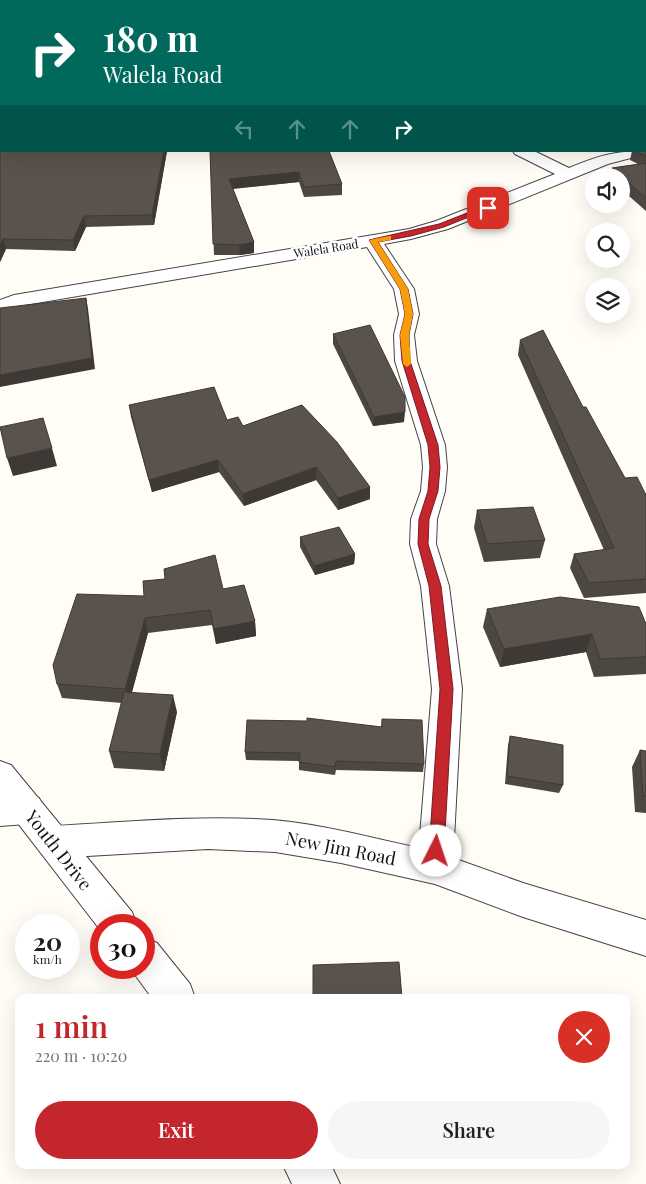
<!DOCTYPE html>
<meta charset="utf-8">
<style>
body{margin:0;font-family:"Playfair Display",serif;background:#f6f6f6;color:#222;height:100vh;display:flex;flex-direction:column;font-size:19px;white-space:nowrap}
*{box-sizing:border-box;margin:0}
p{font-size:16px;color:#767676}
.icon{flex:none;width:28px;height:28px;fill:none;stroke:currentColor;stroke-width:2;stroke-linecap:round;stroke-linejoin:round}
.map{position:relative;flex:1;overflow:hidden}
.panel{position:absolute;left:15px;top:994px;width:615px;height:175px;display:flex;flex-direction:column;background:#fff;border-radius:10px;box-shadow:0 5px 20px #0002}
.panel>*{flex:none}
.hud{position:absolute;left:0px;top:0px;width:646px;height:152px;box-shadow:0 5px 20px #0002;background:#00695c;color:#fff;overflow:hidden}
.buttons{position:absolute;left:585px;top:168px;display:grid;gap:10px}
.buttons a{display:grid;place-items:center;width:45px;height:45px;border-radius:50%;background:#fff;box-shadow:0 5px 20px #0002;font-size:25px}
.speed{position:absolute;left:15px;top:914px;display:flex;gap:10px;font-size:25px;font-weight:700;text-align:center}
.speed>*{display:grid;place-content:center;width:65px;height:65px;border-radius:50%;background:#fff;box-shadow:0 5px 20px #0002;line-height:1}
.speed small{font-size:12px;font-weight:400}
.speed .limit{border:8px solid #d22;background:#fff;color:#111}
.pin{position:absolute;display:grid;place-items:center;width:42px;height:42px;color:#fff;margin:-21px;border-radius:10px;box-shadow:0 2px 8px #0006}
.me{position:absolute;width:55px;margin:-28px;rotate:4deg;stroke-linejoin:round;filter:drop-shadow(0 0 4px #0008)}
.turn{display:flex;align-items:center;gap:18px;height:105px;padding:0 20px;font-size:22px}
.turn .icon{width:65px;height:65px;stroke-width:2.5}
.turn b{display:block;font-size:35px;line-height:42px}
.lanes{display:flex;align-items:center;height:48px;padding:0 20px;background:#0003;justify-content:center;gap:25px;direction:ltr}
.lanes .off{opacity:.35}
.round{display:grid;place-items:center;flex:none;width:52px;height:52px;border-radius:26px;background:#f6f6f6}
.overview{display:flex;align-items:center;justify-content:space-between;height:85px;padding:0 20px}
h1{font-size:30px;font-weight:600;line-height:38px;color:#c4262e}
.action{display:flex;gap:10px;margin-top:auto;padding:10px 20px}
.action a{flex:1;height:58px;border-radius:30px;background:#c4262e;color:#fff;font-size:20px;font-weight:600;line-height:58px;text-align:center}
.action a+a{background:#f6f6f6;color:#222}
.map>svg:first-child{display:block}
</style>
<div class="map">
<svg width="646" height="1184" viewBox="0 0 646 1184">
<rect width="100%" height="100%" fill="#fffdf5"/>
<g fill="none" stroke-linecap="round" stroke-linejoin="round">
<defs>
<g id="minor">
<path d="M 645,147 L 646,154 L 608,164 L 448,229 L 411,239 L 384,244 L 414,289 L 419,314 L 414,335 L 417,361 L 445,445 L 447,467 L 445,491 L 437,519 L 436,544 L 449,586 L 462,689 L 453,858 L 523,883 L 646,920 L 646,956 L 523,917 L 435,884 L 341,863 L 275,852 L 208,849 L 53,858 L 41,853 L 36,842 L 41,831 L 53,826 C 126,822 200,815 273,820 C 322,824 371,838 419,848 L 432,689 L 421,586 L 410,544 L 411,519 L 421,491 L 423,467 L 421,445 L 395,361 L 394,335 L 399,314 L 394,289 L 367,247 L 19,306 L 0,313 L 0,300 L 14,295 L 409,229 L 436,221 L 555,174 L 515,154 L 513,151 L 534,151 L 569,168 C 598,156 614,151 645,151 Z"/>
<polygon points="27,794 39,798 44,809 39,820 27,824 0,826 0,796"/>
</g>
<g id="tertiary">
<polygon points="0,761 11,765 132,912 137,925 101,925 101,931 0,800"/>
<polygon points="144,937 157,943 190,984 195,998 152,998 130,968 144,968"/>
<polygon points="283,1165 331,1165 340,1184 292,1184"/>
</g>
</defs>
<use href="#minor" stroke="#444" stroke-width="2"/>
<use href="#tertiary" stroke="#444" stroke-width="2"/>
<use href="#minor" fill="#fff" fill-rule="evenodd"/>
<use href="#tertiary" fill="#fff" fill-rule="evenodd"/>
</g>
<g fill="#4d4742">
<polygon points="0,0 646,0 646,146 645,146 645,1 1,1 1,151 167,151 154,225 86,227 75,251 6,249 0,262"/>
<polygon points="646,146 646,211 621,189 621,176 610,176 612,168 638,164 630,160 632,151 645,151"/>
<polygon points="210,151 329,151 342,184 342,195 304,197 299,182 233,189 254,242 254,253 240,255 214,255"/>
<polygon points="333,334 404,422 373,426 333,344"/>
<polygon points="520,340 583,407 625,478 646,495 646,593 584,598 570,568 574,554 604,550 518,355"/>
<polygon points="129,405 227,420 243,426 302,405 370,499 338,510 316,480 244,506 219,472 152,492 131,417"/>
<polygon points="477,510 545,540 540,558 484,562 474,528"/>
<polygon points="300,537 355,554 354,564 315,575 300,547"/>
<polygon points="165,579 223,589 255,621 256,636 216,644 212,625 148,633 132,692 177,712 164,771 114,768 109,751 122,703 62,698 57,684 144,596"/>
<polygon points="487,609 646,624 646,674 594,677 586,652 500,667 483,627"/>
<polygon points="382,719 424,764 423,772 336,770 335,775 299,770 299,761 246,760 245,752 381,727"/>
<polygon points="510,736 563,785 559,793 505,784 508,745"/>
<polygon points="640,750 646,751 646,813 635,812 632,767"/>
</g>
<g fill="#3f3936">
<polygon points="164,151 167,151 154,225 152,215"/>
<polygon points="299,172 299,182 229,189 229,179"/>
<polygon points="84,216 86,227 75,251 73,240"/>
<polygon points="3,239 6,249 0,262 0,245"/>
<polygon points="254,242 254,253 240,255 239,245"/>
<polygon points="86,298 88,309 95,369 0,387 0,375"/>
<polygon points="405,412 404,422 373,426 374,417"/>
<polygon points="52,448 57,466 13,476 7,458"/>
<polygon points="218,460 219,472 152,492 149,480"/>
<polygon points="316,467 316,480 244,506 243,494"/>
<polygon points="370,487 370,499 338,510 338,498"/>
<polygon points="355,554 354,564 315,575 314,566"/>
<polygon points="145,618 148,633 129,703 125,689"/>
<polygon points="255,621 256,636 216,644 214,629"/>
<polygon points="592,634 586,652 500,667 504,649"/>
<polygon points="173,695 177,712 164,771 160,754"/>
</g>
<g fill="#5a524d" stroke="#3f3936">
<polygon points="0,0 646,0 646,139 645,1 1,1 1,151 164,151 152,215 84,216 73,240 3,239 0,245"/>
<polygon points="646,146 646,156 634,151 645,151 645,147"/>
<polygon points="210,151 329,151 342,184 304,187 299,172 229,179 254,242 239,245 213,244"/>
<polygon points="646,163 646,198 612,168"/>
<polygon points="86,298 92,358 0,375 0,308"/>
<polygon points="370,325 405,397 405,412 374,417 333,334"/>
<polygon points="543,330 583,407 586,407 625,478 637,477 646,495 646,579 589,583 574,554 614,548 520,340"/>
<polygon points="214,387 227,420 238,417 243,426 302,405 337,442 370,487 338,498 316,467 243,494 218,460 149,480 129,405"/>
<polygon points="43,418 52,448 7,458 0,427"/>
<polygon points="533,507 545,540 487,544 477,510"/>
<polygon points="339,527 355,554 314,566 300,537"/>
<polygon points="215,555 223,589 244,585 255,621 214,629 210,610 145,618 125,689 57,684 53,665 77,594 144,596 143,581 165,579 164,569"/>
<polygon points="560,597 639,607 646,624 646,657 600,659 592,634 504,649 487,609"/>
<polygon points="124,692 173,695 160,754 109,751"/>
<polygon points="307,718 382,727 382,719 422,720 424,764 336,761 335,767 299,762 300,753 245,752 247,720 307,721"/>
<polygon points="510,736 563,745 563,785 507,776"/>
<polygon points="640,750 646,751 646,796 643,796"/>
<polygon points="399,962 402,998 313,998 313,965"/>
</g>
<polygon fill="#c4262e" stroke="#7f191e" points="485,206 491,208 444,227 411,236 378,242 408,289 413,314 409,335 410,361 438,445 440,467 438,491 429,519 428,544 441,586 453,689 444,851 442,855 436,857 431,855 429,851 440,689 429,586 418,544 419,519 428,491 430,467 428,445 402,361 400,335 405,314 400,289 369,240 439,224"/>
<polygon fill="#f59e0b" points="389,236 391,236 391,240 378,242 408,289 413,314 409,335 411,364 407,367 403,364 400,335 405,314 400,289 369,240"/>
<g text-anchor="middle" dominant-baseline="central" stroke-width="5" stroke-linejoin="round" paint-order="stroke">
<g font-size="12" fill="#111" stroke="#fff">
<text transform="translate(326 248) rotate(-9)">Walela Road</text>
</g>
<g font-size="18" fill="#111" stroke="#fff">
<text transform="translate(341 848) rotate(11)">New Jim Road</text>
<text transform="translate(59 850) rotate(52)">Youth Drive</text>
</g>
</g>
</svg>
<div class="buttons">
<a><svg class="icon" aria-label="sound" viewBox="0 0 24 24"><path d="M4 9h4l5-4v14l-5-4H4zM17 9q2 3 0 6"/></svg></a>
<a><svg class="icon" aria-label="search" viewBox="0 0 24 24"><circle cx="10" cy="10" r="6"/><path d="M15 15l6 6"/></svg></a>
<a><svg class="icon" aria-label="layers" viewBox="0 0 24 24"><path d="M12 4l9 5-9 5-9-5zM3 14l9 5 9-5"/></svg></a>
</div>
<div class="speed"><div>20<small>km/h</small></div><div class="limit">30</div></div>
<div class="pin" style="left:488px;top:208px;background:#d93025"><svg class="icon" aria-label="arrive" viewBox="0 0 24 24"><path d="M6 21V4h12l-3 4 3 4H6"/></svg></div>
<svg class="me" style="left:436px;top:851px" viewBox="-20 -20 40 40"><circle r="19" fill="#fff"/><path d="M0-13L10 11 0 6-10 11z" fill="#c4262e"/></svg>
<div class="hud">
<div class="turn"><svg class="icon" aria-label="right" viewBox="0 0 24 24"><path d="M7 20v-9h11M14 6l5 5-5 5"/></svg><div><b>180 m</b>Walela Road</div></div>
<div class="lanes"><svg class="icon off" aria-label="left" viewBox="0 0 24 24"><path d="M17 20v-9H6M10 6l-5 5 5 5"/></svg><svg class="icon off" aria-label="ahead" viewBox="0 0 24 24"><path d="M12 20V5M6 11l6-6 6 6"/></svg><svg class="icon off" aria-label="ahead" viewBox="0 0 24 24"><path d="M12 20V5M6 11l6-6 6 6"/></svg><svg class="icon" aria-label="right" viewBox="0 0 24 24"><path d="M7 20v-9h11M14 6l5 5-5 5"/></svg></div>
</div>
<section class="panel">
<div class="overview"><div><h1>1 min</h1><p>220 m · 10:20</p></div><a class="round" style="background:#d93025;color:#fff"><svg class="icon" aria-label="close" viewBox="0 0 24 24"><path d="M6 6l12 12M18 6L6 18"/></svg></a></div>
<div class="action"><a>Exit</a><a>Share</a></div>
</section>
</div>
